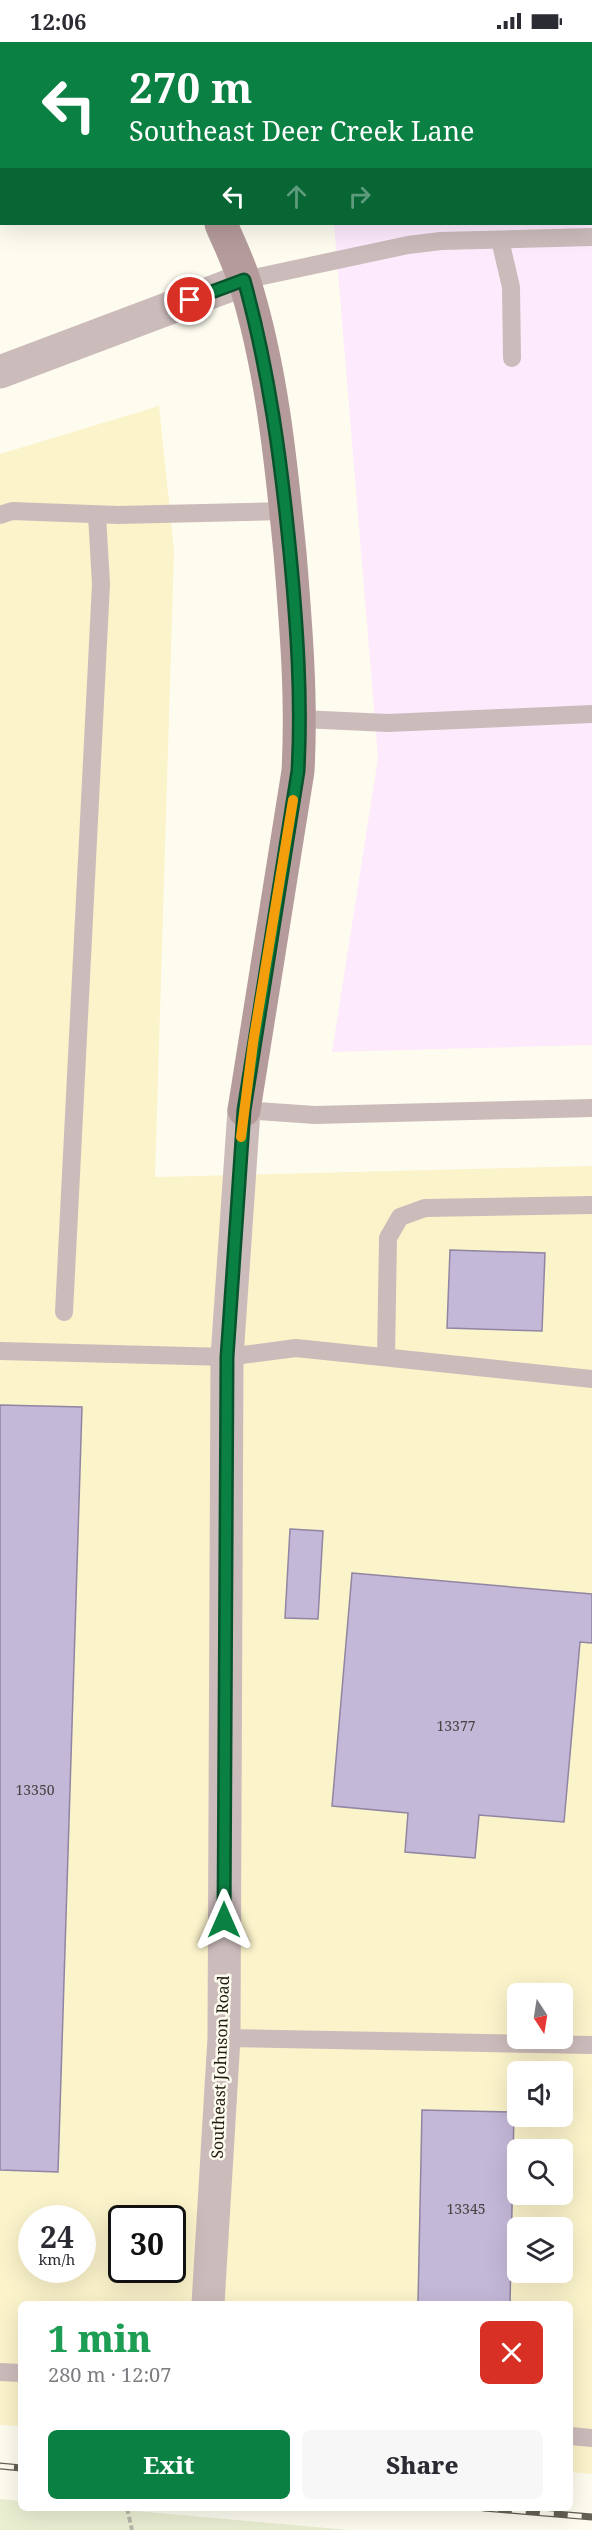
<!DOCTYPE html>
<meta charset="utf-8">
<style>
body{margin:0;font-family:"Noto Serif",serif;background:#f7f7f7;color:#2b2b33;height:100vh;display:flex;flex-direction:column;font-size:22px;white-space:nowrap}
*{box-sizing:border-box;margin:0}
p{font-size:20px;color:#7c7c81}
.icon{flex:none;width:33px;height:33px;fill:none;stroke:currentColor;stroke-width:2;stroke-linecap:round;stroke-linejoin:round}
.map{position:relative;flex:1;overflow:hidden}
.sheet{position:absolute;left:18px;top:2259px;width:555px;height:210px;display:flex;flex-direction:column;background:#fff;border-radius:9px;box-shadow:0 6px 24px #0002}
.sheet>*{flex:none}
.guide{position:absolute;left:0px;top:0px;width:592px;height:183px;box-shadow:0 6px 24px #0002;background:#0b8043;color:#fff;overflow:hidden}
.needle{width:39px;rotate:168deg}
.controls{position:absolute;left:507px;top:1941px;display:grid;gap:12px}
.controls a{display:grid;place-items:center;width:66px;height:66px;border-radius:9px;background:#fff;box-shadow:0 6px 24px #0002;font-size:30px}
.speed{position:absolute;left:18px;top:2163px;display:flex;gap:12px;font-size:30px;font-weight:700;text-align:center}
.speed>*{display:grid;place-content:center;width:78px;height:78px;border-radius:50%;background:#fff;box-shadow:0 6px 24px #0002;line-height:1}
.speed small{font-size:15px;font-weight:400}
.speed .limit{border:3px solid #111;border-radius:9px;background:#fff;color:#111}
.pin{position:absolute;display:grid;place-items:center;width:51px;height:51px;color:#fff;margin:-26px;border:3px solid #fff;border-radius:50%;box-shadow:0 2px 6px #0007}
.me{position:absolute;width:66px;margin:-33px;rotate:0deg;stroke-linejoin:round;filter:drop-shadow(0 0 4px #0008)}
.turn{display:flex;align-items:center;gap:21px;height:126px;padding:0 30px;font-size:27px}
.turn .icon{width:78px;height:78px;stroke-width:2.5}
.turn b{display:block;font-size:42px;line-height:51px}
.lanes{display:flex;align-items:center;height:57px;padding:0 30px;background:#0003;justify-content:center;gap:30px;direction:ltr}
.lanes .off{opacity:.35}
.round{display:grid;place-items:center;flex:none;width:63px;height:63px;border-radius:9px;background:#f7f7f7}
.summary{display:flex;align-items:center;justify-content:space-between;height:102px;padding:0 30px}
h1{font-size:36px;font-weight:800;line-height:45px;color:#1e9e55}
.action{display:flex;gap:12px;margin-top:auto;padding:12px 30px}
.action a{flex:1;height:69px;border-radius:9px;background:#0b8043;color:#fff;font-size:24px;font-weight:800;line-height:69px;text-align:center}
.action a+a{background:#f7f7f7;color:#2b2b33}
.status{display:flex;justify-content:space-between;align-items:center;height:42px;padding:0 30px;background:#fff;direction:ltr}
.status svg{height:16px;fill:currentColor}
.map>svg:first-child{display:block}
</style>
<div class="status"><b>12:06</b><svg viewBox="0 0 49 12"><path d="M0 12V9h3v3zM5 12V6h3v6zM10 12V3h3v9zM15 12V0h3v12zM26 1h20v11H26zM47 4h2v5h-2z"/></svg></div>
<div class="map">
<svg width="592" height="2488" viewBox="0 0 592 2488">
<rect width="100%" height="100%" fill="#fefcef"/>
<polygon fill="#fdebfd" points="320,0 592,0 592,1003 332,1010 378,716 334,182 591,182 591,2"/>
<path fill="#fbf3ca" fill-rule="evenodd" d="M 159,364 L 174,509 L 155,1135 L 592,1124 L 592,2432 L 570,2430 L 570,2262 L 21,2262 L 21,2384 L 0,2383 L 0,412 ZM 518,1952 L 562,1952 L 562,1996 L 518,1996 ZM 518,2030 L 562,2030 L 562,2074 L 518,2074 ZM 518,2108 L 562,2108 L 562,2152 L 518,2152 ZM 32,2176 L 82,2176 L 82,2228 L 32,2228 ZM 122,2176 L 172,2176 L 172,2228 L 122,2228 ZM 518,2186 L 562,2186 L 562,2230 L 518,2230 Z"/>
<polygon fill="#ebefd2" points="0,2457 21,2459 21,2466 102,2466 349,2488 0,2488"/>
<g fill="#c3b8d7" stroke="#9085a2" stroke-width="1.5">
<polygon points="450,1208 545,1211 542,1289 447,1286"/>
<polygon points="0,1363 82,1365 58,2130 0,2128"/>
<polygon points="290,1487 323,1489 318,1577 285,1576"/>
<polygon points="352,1531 592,1552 592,1601 580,1600 564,1780 479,1773 475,1816 405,1810 408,1771 332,1764"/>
<polygon points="422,2068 514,2070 510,2262 418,2262"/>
</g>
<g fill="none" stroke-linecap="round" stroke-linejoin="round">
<polyline stroke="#bab7ab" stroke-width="4" stroke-dasharray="6 3" stroke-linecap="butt" points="127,2466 132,2488"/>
<g stroke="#cbb" stroke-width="18">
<polyline points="500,198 511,245 512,316"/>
<polyline points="244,238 408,203 441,199 592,195"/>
<polyline points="0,473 12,469 118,473 286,469"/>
<polyline points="301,677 388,681 592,672"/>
<polyline points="244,1068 315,1073 592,1066"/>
<polyline points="64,1270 101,542 97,473"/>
<polyline points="0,1309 227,1315 296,1306 592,1337"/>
<polyline points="386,1315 388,1196 400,1175 425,1166 592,1163"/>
<polyline points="224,1996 592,2003"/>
<polyline points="0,2330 21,2331"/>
<polyline points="570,2394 592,2396"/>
</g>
<g stroke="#cbb" stroke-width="33">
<polyline points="0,330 244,238"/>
<polyline points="208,2262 224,1996 227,1315 244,1068"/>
</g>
<g stroke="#b59b9c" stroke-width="33">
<polyline points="107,0 108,2"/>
<path d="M 221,182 C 229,201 239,221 245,241 C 272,328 281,420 290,511 C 296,584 302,656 298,729 L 244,1068"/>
</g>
<defs>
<g id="rail">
<polyline points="0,2424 21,2426"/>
<polyline points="484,2466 592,2475"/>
</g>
</defs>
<use href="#rail" stroke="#636054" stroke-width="7"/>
<use href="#rail" stroke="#fefcef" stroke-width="4.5" stroke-dasharray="14" stroke-linecap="butt"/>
</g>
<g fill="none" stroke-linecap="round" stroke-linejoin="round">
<defs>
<path id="route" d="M 190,258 L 244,238 C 269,328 281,419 290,511 C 297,585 302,656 298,729 L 244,1068 L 227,1315 L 224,1878"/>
</defs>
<use href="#route" stroke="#07532c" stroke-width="15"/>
<use href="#route" stroke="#0b8043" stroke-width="10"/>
<polyline stroke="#f59e0b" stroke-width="10" points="241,1095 253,1001 293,758"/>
</g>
<g text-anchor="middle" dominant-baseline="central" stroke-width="5" stroke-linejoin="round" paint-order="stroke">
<g font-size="14" fill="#484342">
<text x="456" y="1683">13377</text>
<text x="35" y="1747">13350</text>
<text x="466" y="2166">13345</text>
</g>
<g font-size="16" fill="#1f1c10" stroke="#fefcef">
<text transform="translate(220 2025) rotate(-88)">Southeast Johnson Road</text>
</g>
</g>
</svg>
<div class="controls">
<a><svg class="needle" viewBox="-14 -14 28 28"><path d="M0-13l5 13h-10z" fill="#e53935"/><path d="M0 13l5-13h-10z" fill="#7c7c81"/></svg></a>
<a><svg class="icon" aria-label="sound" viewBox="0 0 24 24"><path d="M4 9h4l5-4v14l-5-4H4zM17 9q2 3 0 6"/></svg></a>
<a><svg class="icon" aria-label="search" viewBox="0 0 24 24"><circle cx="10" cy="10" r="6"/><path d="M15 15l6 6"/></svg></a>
<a><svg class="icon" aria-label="layers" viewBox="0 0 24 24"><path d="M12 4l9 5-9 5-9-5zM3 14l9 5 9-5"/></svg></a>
</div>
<div class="speed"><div>24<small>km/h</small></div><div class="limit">30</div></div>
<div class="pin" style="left:190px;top:258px;background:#d93025"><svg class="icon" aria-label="arrive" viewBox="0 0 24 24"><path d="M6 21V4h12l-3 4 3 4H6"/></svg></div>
<svg class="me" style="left:224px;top:1878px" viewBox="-20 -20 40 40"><path d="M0-17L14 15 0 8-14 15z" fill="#0b8043" stroke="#fff" stroke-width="4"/></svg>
<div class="guide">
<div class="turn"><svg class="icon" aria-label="left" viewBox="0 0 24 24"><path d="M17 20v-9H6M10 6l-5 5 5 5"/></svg><div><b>270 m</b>Southeast Deer Creek Lane</div></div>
<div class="lanes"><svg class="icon" aria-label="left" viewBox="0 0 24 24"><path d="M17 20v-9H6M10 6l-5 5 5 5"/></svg><svg class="icon off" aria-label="ahead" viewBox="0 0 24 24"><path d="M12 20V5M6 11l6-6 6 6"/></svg><svg class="icon off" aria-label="right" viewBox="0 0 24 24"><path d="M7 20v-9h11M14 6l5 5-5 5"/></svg></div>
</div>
<section class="sheet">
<div class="summary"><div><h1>1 min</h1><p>280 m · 12:07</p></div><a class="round" style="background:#d93025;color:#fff"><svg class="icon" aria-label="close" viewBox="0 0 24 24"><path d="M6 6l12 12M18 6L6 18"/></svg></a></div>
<div class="action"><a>Exit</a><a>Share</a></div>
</section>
</div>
